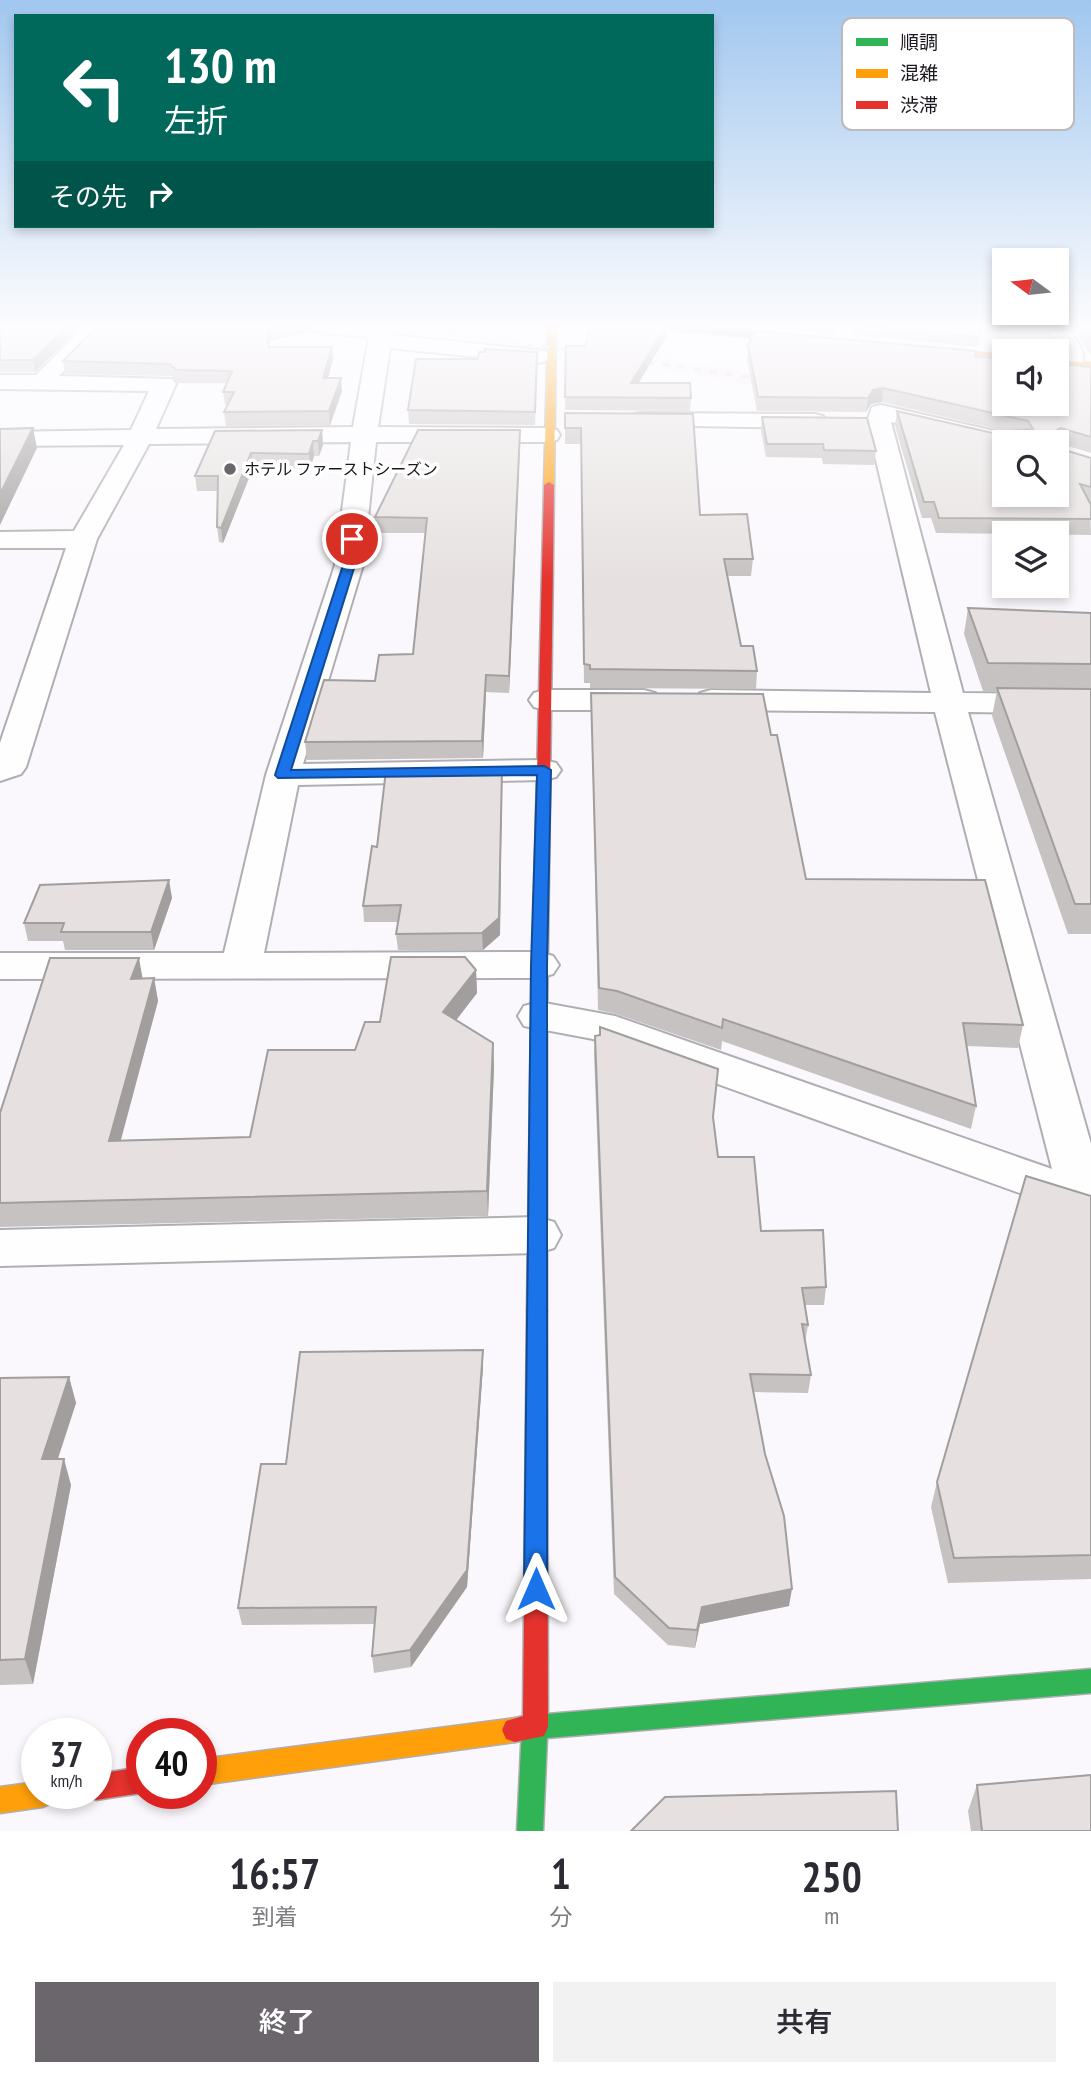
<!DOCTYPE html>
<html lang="ja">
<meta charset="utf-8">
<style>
body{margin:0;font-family:"PT Sans Narrow","Noto Sans JP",sans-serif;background:#f2f2f3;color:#2b2b33;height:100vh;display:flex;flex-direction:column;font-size:26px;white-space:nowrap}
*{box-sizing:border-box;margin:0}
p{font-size:23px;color:#7c7c81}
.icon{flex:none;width:38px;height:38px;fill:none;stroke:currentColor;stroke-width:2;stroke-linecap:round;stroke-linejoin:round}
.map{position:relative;height:1831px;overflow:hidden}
.details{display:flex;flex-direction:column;background:#fff;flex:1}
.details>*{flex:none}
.hud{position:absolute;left:14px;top:14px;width:700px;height:214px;border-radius:0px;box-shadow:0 4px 10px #0003;background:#00695c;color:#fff;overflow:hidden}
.needle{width:46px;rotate:285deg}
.tools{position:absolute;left:992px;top:248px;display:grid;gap:14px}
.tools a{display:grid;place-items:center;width:77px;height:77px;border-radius:0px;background:#fff;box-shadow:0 4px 10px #0003;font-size:35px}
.speed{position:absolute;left:21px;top:1718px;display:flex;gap:14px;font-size:35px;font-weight:700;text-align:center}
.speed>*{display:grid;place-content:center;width:91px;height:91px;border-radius:50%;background:#fff;box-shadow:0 4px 10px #0003;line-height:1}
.speed small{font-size:18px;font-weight:400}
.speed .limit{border:10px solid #d22;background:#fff;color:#111}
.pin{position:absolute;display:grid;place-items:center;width:60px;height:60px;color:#fff;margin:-30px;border:4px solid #fff;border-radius:50%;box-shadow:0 2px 7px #0007}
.me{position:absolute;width:77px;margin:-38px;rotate:0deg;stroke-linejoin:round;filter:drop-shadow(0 0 5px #0008)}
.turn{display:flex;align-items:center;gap:24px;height:147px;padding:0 35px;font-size:32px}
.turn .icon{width:91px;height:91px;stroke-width:2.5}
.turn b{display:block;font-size:49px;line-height:60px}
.then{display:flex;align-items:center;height:66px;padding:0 35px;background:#0003;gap:14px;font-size:26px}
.eta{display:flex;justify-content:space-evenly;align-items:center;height:119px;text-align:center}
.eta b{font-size:42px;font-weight:600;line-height:49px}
.primary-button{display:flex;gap:14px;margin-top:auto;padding:14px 35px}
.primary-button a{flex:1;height:80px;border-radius:0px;background:#6a666c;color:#fff;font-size:28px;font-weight:600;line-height:80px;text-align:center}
.primary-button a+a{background:#f2f2f3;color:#2b2b33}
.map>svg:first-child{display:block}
</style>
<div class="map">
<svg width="1091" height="1831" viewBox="0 0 1091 1831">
<rect width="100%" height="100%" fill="#faf8fc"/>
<g fill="#f9f0fd">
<polygon points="343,326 453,326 510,334 509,346"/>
<polygon points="587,349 801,379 910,397 1091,452 901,408 588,358"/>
</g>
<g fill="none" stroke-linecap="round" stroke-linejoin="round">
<defs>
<g id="street">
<polygon points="85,326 108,326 59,376 172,379 176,384 156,429 353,427 369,337 321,333 313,331 310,326 383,326 389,327 392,335 546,351 549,356 546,361 538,363 390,348 378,427 548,428 557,430 560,435 557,440 548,442 376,442 363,565 303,764 544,760 556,763 561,770 556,777 544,780 298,785 264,953 539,952 553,956 559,965 553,974 539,978 0,979 0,953 224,953 266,775 335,565 351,442 149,444 97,539 26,767 21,774 0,781 0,743 66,548 0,548 0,532 74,531 124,445 0,446 0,432 131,430 149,391 0,389 0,375 36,375"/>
<polygon points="833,326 855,326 855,342 852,347 836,347 833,342"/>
<path d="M 1044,326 L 1066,326 C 1075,339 1090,353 1080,369 L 1064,369 L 1061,364 L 1061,351 Z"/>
<polygon points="881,405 1025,438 1028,443 1004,443 1004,448 891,422 963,693 1091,694 1091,714 968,712 1091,1144 1091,1208 1075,1213 593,1039 524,1026 518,1016 524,1006 539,1002 615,1016 1052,1169 935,712 711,710 700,707 695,700 700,693 711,690 931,693 867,422 872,407"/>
<polygon points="640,413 814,414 823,416 826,421 823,426 814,428 631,425 628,420 631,415"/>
<polygon points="545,690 644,690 655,693 660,700 655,707 644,710 545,710 534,707 529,700 534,693"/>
<polygon points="537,1217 554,1222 561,1235 554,1248 537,1253 0,1266 0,1230"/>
</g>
<g id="fast">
<polygon points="653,326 687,326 805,336 810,339 805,342 657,329"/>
<polygon points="1091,1669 1091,1693 547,1738 543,1831 517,1831 522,1727 526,1718 535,1715"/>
</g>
<g id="slow">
<polygon points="548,326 556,326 554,485 549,488 544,485"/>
<polygon points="924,347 1004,355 1004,361 921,352 919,350"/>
<polygon points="1057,360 1091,363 1091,369 1057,366"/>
<polygon points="539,1017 547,1023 547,1311 544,1317 537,1319 530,1317 527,1311 531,1023"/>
<polygon points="515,1718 524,1721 528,1730 524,1739 515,1742 201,1785 201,1759"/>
<polygon points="37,1782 37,1794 56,1794 52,1803 43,1807 0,1813 0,1787"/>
</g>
<g id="jam">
<polygon points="549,482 554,485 547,1023 539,1029 531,1023 544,485"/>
<polygon points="537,1303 544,1305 547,1311 548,1727 544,1736 515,1742 506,1739 502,1730 506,1721 523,1716 527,1311 530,1305"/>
<polygon points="142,1767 142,1793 96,1800 87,1796 86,1794 96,1794 96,1774"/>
</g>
</defs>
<use href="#street" stroke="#b1aeb3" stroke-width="4"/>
<use href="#fast" stroke="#b1aeb3" stroke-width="3"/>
<use href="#slow" stroke="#b1aeb3" stroke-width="3"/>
<use href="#jam" stroke="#b1aeb3" stroke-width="3"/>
<use href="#street" fill="#fefeff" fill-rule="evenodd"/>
<use href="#fast" fill="#30b455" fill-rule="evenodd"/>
<use href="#slow" fill="#ff9f0a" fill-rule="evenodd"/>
<use href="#jam" fill="#e5322d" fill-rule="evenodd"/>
<g stroke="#d9d8d9" stroke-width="3.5" stroke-dasharray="8 8" stroke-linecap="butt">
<polyline points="399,326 585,353"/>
<polyline points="630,360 769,380"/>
</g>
</g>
<g fill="#c6c2c1">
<polygon points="0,326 81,326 35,372 0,372"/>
<polygon points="763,326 832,326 830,333"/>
<polygon points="856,326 982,326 978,347 858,335"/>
<polygon points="1072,326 1091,326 1091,356"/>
<polygon points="310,332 268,341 269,347 333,359 328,378 342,391 330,425 226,426 224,412 228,405 225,405 223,392 227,383 178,383 172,376 65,374 63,361"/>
<polygon points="666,337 638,383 691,398 690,411 565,410 566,346 585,346"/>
<polygon points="748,345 975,356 1091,367 1091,453 1058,443 1058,448 1091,458 1091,504 1090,503 1091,535 936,533 931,518 922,518 895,426 897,411 1006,436 1009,432 882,402 871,404 866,412 757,411 747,359"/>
<polygon points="537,365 535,425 409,424 408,410"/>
<polygon points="565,413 700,515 753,559 751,576 727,576 741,646 757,671 756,689 590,688 590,683 584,683 581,444 565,444"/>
<polygon points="762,417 876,451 874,465 823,464 822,458 766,457 761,431"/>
<polygon points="322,430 323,445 319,456 314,456 310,469 253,468 223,543 219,542 217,527 218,491 197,491 195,476 215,431"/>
<polygon points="520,430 509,693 486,692 483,758 307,760 305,742 375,681 413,654 425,533 376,533 375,517"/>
<polygon points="968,608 1091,613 1091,934 1068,934 992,716 997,691 983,691 964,634"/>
<polygon points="591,693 771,735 806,879 1023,1025 1018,1048 967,1046 976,1106 971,1129 722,1041 721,1050 616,1014 598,1010"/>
<polygon points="502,768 500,935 483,950 398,950 396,934 398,922 364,922 363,906 377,847"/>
<polygon points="172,898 154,950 65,950 63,941 28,941 24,923"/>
<polygon points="476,970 477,993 456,1020 493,1043 494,1067 488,1216 0,1227 0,1113 143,978 154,978 158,1001 121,1140 250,1137 355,1050 380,1022"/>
<polygon points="595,1036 713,1119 718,1157 761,1231 826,1287 824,1305 805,1305 808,1325 805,1343 811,1375 808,1393 754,1392 789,1606 700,1624 695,1648 668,1645 614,1594 594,1054"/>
<polygon points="1091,1196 1091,1579 948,1583 931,1507 937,1482"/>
<polygon points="483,1350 483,1367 467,1587 411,1667 374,1673 372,1656 375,1624 242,1625 238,1608 286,1464"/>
<polygon points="69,1377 76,1403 58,1459 71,1485 33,1684 0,1685 0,1378"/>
<polygon points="977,1785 1091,1831 971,1831 968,1811"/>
</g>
<g fill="#a19e9d">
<polygon points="67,326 81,326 35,372 33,360"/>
<polygon points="280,326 310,326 310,332 268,341 267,329"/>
<polygon points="666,326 666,337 631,396 631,383"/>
<polygon points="332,347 333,359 324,391 323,378"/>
<polygon points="341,378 342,391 330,425 329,411"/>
<polygon points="883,388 882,402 871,404 866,412 868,398 873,390"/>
<polygon points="33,428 37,448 0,525 0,494"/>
<polygon points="322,430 323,445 319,456 318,441"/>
<polygon points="520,430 520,445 509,693 509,676"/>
<polygon points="313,441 314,456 310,469 309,454"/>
<polygon points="251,453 253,468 223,543 221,528"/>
<polygon points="486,675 486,692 483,758 482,741"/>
<polygon points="502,768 500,935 483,950 482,933"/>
<polygon points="169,880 172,898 154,950 151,932"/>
<polygon points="139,958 143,981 131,979"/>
<polygon points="476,970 477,993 444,1036 443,1012"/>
<polygon points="154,978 158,1001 114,1165 109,1141"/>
<polygon points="493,1043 494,1067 488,1216 487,1191"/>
<polygon points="483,1350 483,1367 467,1587 411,1667 410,1650"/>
<polygon points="69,1377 76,1403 49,1485 42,1459"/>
<polygon points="64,1459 71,1485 33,1684 25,1659"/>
<polygon points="792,1589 789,1606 700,1624 695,1648 697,1630 702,1607"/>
</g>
<g fill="#e6e1e0" stroke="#a19e9d" stroke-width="2" fill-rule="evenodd">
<polygon points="0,326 67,326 33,360 0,360"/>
<polygon points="98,326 280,326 267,329 269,347 332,347 323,378 341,378 329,411 224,412 234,392 223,392 232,371 176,370 170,364 63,361"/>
<polygon points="591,326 666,326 631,383 690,383 691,398 565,397 566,346 585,346"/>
<polygon points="859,326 981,326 979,337"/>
<polygon points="1083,326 1091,326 1091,338"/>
<path d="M 755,331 L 976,351 L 975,356 L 1004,359 L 1004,404 L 1057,404 L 1057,364 L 1091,367 L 1091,437 L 1061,428 L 1057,430 L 1058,448 L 1091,458 L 1091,487 L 1080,484 L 1091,505 L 1091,519 L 939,518 L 934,502 L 924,502 L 897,411 L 1006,436 L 1009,431 L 1033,429 L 1028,421 L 883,388 L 873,390 L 868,398 L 758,397 L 748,345 ZM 1004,443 L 1057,443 L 1057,495 L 1004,495 Z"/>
<polygon points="485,349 537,352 535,412 408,410 416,359 478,359 479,352 485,352"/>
<polygon points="565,413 693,414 700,515 747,514 753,559 724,559 741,646 753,646 757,671 590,669 590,665 584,664 581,428 565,428"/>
<polygon points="762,417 867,418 876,451 824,450 823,444 767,444"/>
<polygon points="33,428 0,494 0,429"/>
<polygon points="322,430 318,441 313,441 309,454 251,453 221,528 217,527 218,476 195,476 215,431"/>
<polygon points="418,430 520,430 509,676 486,675 482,741 305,742 324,680 375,681 379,655 413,654 427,518 375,517"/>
<polygon points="968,608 1091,613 1091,664 988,663"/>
<polygon points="997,688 1091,689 1091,904 1075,904"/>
<polygon points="591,693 763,694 771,735 777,735 806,879 985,880 1023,1025 963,1023 976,1106 723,1019 722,1028 617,991 599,988"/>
<polygon points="502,768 499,918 482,933 396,934 401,905 363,906 372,846 377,847 386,770"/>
<polygon points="169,880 151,932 61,932 64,923 24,923 40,885"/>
<polygon points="391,957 465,957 476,970 443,1012 493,1043 487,1191 0,1203 0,1113 50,958 139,958 131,979 154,978 109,1141 250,1137 268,1050 355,1050 365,1022 380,1022"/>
<polygon points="600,1027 718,1069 713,1117 718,1157 754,1157 761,1231 823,1230 826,1287 802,1288 808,1325 802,1324 811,1375 750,1374 765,1454 784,1516 792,1589 702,1607 697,1630 669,1628 615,1577 595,1036 600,1035"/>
<polygon points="1026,1176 1091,1196 1091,1555 954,1558 937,1482"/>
<polygon points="483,1350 467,1570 410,1650 372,1656 376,1607 238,1608 261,1464 286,1464 300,1352"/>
<polygon points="69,1377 42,1459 64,1459 25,1659 0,1660 0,1378"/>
<polygon points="1091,1775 1091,1831 982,1831 977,1785"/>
<polygon points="896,1791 898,1831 631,1831 665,1797"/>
</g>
<linearGradient id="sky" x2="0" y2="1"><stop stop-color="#a1c7ef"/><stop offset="0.56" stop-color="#fdfcfe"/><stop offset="1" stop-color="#fdfcfe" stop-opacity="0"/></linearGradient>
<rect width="1091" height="582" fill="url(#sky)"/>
<polygon fill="#1a73e8" stroke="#114b97" stroke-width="2" points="352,535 358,539 355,565 291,770 544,766 551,770 547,965 547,1589 544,1597 536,1600 527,1597 524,1589 531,965 537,775 278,778 275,775 343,565 346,539"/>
<circle fill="#6a666c" stroke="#fff" stroke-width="2.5" cx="230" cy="469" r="7"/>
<g text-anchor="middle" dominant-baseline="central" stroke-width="7" stroke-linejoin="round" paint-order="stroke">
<g font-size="16" fill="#1d181f" stroke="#fff" text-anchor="start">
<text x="244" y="469">ホテル ファーストシーズン</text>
</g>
</g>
<rect x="842" y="18" width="232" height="112" rx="10" fill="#fff" stroke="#bbbabc" stroke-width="2"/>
<rect x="856" y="38" width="32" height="8" fill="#30b455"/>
<rect x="856" y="69" width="32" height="9" fill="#ff9f0a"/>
<rect x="856" y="101" width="32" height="8" fill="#e5322d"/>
<g font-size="19" fill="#1d181f">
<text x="900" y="49">順調</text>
<text x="900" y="80">混雑</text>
<text x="900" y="112">渋滞</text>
</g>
</svg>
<div class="tools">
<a><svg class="needle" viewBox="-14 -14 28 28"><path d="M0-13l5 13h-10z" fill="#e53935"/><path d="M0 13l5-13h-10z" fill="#7c7c81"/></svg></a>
<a><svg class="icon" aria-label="sound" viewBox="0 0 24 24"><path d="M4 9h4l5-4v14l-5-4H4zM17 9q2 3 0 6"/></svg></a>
<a><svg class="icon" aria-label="search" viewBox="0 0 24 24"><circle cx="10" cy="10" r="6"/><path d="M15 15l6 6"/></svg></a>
<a><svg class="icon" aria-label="layers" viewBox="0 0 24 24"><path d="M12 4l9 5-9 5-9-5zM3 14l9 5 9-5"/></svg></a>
</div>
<div class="speed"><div>37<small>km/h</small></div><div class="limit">40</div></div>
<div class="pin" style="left:352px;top:539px;background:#d93025"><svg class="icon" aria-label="arrive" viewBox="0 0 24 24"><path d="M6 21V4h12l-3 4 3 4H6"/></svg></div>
<svg class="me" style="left:536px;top:1589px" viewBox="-20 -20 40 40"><path d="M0-17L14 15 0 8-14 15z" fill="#1a73e8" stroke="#fff" stroke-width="4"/></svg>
<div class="hud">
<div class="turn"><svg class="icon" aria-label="left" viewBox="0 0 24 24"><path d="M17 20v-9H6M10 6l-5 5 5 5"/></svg><div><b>130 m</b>左折</div></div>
<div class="then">その先<svg class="icon" aria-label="right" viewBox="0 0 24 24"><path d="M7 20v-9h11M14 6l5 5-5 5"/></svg></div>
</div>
</div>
<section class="details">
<div class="eta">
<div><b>16:57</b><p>到着</p></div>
<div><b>1</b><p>分</p></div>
<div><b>250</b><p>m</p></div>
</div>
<div class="primary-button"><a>終了</a><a>共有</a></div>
</section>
